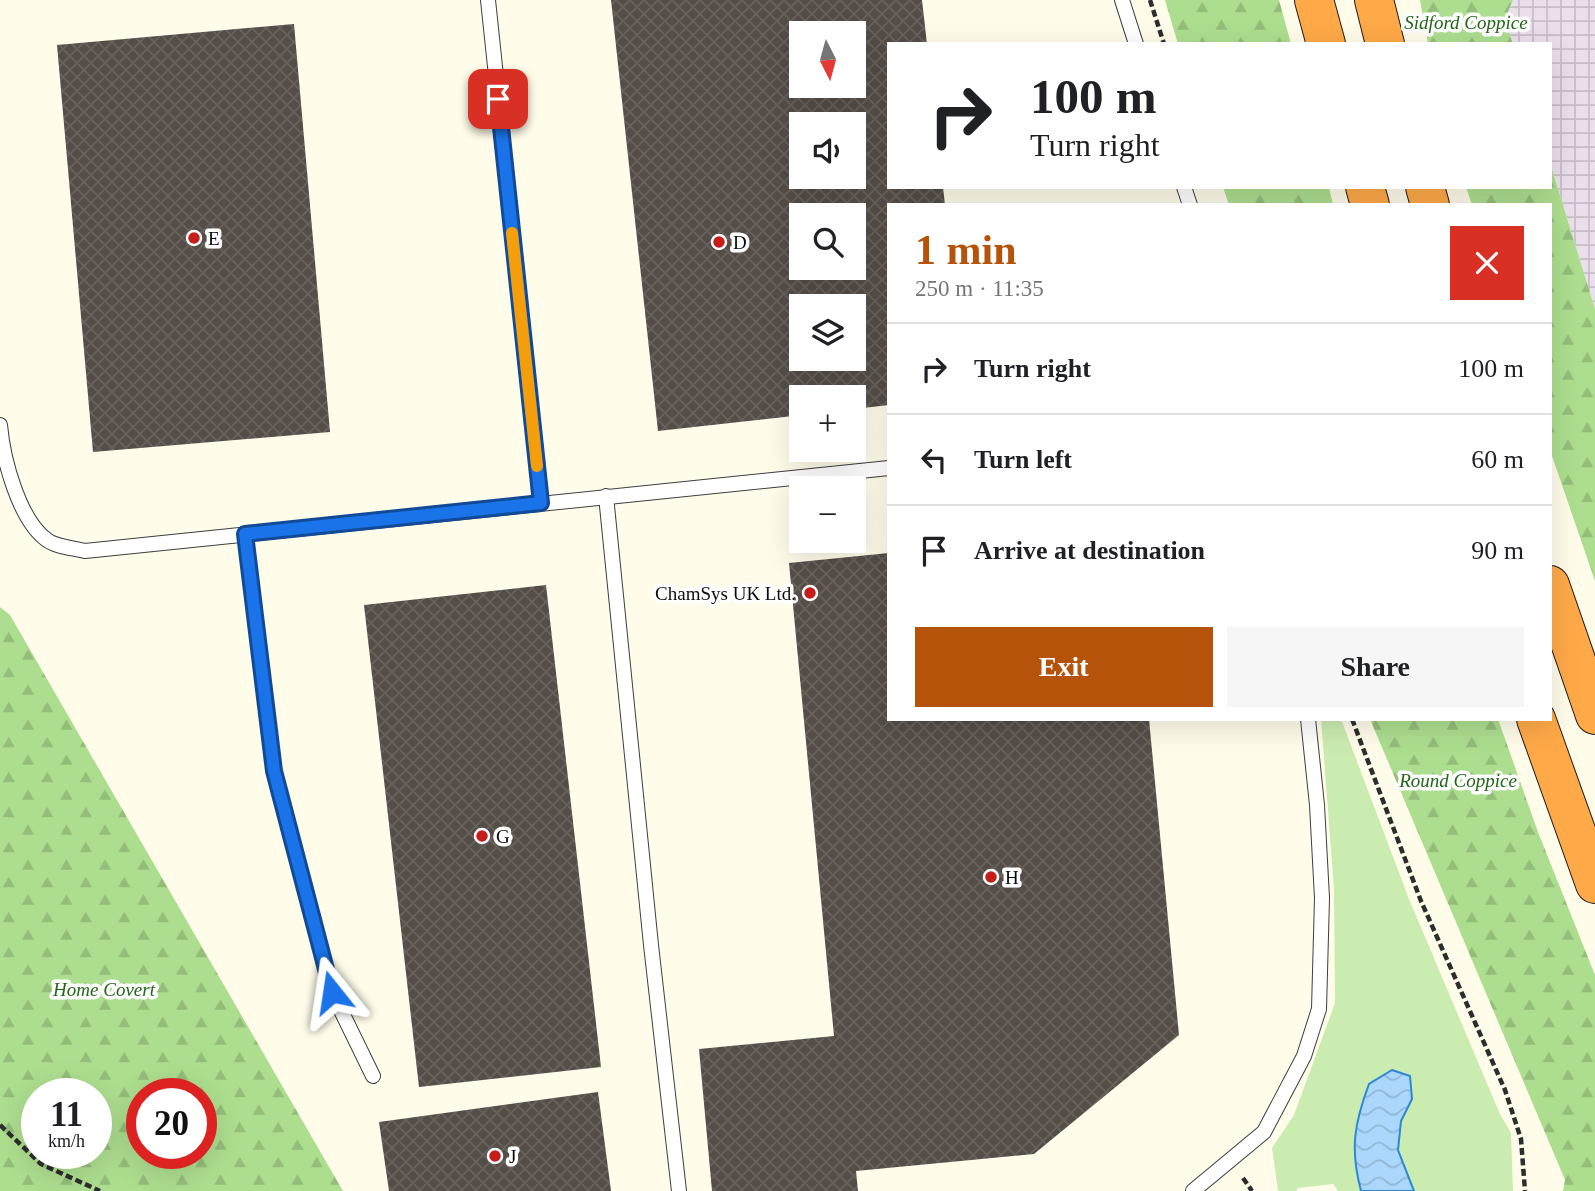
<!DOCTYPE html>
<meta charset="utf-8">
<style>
body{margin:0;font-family:Georgia,serif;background:#f6f6f6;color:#202124;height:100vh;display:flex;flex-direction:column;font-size:26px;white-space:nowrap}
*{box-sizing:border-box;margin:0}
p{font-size:23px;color:#757577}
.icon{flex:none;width:38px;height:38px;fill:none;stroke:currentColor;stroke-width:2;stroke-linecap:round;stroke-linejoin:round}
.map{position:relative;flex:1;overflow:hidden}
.sheet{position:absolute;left:887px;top:203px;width:665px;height:518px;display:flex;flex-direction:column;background:#fff;border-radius:0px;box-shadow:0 7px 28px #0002}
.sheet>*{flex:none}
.banner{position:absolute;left:887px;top:42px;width:665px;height:147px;border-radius:0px;box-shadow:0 7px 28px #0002;background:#fff;color:#202124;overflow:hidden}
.needle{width:46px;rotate:174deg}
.fabs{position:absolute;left:789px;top:21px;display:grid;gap:14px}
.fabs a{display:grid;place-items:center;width:77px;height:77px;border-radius:0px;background:#fff;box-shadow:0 7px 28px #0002;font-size:35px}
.speed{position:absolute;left:21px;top:1078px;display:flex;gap:14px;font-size:35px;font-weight:700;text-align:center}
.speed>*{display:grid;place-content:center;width:91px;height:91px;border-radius:50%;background:#fff;box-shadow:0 7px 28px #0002;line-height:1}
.speed small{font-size:18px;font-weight:400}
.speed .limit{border:10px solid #d22;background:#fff;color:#111}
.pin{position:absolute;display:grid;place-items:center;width:60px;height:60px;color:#fff;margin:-30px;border-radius:14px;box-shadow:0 4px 10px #0006}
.me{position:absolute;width:77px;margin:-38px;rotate:345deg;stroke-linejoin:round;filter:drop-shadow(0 0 5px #0008)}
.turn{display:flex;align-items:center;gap:24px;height:147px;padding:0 28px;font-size:32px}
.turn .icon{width:91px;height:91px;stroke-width:2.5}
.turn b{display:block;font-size:49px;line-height:60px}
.round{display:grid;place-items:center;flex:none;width:74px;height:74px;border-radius:0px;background:#f6f6f6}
.summary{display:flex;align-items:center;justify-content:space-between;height:119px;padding:0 28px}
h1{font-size:42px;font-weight:700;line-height:52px;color:#b45309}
.action{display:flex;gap:14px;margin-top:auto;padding:14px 28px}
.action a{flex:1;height:80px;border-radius:0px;background:#b45309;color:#fff;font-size:28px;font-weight:700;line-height:80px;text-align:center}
.action a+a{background:#f6f6f6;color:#202124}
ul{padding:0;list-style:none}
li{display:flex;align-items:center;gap:21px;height:91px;padding:0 28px;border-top:2px solid #e0e0e0}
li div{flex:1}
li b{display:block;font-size:26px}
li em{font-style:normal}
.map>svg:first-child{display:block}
</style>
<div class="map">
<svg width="1595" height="1191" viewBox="0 0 1595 1191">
<defs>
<pattern id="industrial-grid" width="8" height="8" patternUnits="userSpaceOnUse" patternTransform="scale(1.75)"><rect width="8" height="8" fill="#ebdfeb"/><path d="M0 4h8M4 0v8" fill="none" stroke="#c8bec8"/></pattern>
<pattern id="forest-firs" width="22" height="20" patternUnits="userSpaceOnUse" patternTransform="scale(1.75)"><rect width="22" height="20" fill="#adde8f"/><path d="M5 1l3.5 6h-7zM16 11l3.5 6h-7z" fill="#94bd7a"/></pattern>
<pattern id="water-waves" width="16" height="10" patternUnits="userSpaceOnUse" patternTransform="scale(1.75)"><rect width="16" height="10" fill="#aad7fb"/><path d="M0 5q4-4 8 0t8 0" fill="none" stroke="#91b7d6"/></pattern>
<pattern id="building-cross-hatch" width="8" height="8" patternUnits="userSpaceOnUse" patternTransform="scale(1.75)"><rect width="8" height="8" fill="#554d47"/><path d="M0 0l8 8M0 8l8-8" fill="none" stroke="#68625d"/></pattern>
</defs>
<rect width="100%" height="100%" fill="#fffcea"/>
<polygon fill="url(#industrial-grid)" points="1513,0 1595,0 1595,309 1551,166 1550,44 1513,44 1505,19"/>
<polygon fill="#cbecb1" points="1321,719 1341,719 1409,899 1500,1114 1511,1133 1513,1191 1338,1191 1333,1184 1298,1188 1296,1191 1278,1191 1272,1148 1294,1115 1335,1003 1334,889"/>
<g fill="url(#forest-firs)" fill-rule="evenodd">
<polygon points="1165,0 1279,0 1291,44 1178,44"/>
<polygon points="1420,0 1513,0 1505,19 1513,44 1428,44"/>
<polygon points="1551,166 1595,309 1595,581 1551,453 1550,205 1472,205 1466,187 1550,187"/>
<polygon points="1223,187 1329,187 1333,205 1229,205"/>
<path d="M 0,607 L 10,615 L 343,1191 L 0,1191 ZM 37,1094 L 96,1094 L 96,1153 L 37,1153 ZM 142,1094 L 201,1094 L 201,1153 L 142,1153 Z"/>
<polygon points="1370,719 1498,719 1538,832 1595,975 1595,1191 1563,1191 1565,1180"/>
</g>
<path fill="url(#water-waves)" stroke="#2c87d7" stroke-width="2" d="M 1392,1070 L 1410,1076 L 1412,1099 L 1401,1121 L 1398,1150 L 1414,1191 L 1361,1191 C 1350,1149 1354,1124 1369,1084 Z"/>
<g fill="url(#building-cross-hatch)" fill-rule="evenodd">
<path d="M 611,0 L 922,0 L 927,44 L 889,44 L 889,187 L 943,187 L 945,205 L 889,205 L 889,405 L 854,409 L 854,397 L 802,397 L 802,415 L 658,431 ZM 802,33 L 854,33 L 854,86 L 802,86 ZM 802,124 L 854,124 L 854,177 L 802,177 ZM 802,215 L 854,215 L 854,268 L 802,268 ZM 802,306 L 854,306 L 854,359 L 802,359 Z"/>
<polygon points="294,24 330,432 93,452 57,45"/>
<polygon points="889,553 889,719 1149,719 1179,1035 1034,1154 856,1171 858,1191 712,1191 699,1049 834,1036 789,563"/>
<polygon points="546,585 601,1067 419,1087 364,605"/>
<polygon points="598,1092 611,1191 389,1191 379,1122"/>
</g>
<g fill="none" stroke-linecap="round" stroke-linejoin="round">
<defs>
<g id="service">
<polyline points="488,0 541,503"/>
<polyline points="1122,0 1136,44"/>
<polyline points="1184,187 1190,205"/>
<path d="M 0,425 C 3,459 19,520 47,540 C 56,547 74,548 85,551 L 889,468"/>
<polyline points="606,496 651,945 679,1191"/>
<polyline points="245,534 274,771 332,992 373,1076"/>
<polyline points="1193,1191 1264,1132 1304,1056 1319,1009 1322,898 1317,805 1308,719"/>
</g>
<g id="motorway">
<polyline points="1314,0 1326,44"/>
<polyline points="1374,0 1385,44"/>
<polyline points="1365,187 1370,205"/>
<polyline points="1425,187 1430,205"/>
<polyline points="1550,585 1595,715"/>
<polyline points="1536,719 1595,884"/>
</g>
</defs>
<use href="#service" stroke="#3e3e3e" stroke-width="16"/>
<use href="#motorway" stroke="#1c1c1c" stroke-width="40"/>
<g stroke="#2d2d2d" stroke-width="4.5" stroke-dasharray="7 3.5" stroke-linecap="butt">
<polyline points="1150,0 1164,44"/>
<polyline points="1352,719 1421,901 1505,1090 1521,1139 1525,1191"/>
<polyline points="0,1125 41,1164 100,1191"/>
<polyline points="1243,1178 1252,1191"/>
</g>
<use href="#service" stroke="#fff" stroke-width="14"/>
<use href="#motorway" stroke="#ffa948" stroke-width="38"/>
</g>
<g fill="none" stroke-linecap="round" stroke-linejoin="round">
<defs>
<polyline id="route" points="332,992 274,771 245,534 541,503 498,99"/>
</defs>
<use href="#route" stroke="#114b97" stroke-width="18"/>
<use href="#route" stroke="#1a73e8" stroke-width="12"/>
<polyline stroke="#f59e0b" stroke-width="12" points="512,233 537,466"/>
</g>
<g fill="#c51e1a" stroke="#fff" stroke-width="2.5">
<circle cx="194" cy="238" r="7"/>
<circle cx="719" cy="242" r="7"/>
<circle cx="810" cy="593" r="7"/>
<circle cx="482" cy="836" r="7"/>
<circle cx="991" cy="877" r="7"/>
<circle cx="495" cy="1156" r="7"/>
</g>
<g text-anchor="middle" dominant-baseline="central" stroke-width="7" stroke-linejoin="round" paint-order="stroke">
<g font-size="19" font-style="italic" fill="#236718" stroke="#fff">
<text x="1466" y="22">Sidford Coppice</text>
<text x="1458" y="780">Round Coppice</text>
<text x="104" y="989">Home Covert</text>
</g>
<g font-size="19" fill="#0b0b0b" stroke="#fff" text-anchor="start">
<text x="208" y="238">E</text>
<text x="733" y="242">D</text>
<text x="796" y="593" text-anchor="end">ChamSys UK Ltd.</text>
<text x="496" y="836">G</text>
<text x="1005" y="877">H</text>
<text x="509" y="1156">J</text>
</g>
</g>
</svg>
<div class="fabs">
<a><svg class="needle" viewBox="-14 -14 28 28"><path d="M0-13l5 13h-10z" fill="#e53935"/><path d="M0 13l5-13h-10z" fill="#757577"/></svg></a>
<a><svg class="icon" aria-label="sound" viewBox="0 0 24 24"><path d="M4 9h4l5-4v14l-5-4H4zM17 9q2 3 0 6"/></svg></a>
<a><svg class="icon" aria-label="search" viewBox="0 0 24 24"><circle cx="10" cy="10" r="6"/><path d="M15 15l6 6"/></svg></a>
<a><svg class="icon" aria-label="layers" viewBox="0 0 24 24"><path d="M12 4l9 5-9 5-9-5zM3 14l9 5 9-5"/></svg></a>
<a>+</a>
<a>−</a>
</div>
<div class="speed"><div>11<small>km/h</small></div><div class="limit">20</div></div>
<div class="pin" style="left:498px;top:99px;background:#d93025"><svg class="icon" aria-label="arrive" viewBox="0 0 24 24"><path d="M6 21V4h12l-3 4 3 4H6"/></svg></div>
<svg class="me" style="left:332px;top:992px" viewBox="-20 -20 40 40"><path d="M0-17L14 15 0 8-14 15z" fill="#1a73e8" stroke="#fff" stroke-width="4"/></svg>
<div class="banner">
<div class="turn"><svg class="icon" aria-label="right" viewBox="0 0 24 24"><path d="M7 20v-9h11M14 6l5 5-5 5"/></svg><div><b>100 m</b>Turn right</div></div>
</div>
<section class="sheet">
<div class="summary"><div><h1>1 min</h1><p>250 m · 11:35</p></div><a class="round" style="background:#d93025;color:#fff"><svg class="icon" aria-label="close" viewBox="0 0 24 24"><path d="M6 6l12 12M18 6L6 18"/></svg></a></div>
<ul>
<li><svg class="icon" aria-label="right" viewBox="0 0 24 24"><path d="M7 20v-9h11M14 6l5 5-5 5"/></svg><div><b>Turn right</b></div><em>100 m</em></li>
<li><svg class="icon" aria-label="left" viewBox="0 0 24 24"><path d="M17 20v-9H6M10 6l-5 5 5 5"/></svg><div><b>Turn left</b></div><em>60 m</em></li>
<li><svg class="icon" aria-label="arrive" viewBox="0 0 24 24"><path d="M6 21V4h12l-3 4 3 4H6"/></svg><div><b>Arrive at destination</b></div><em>90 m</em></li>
</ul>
<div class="action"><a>Exit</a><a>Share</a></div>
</section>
</div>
